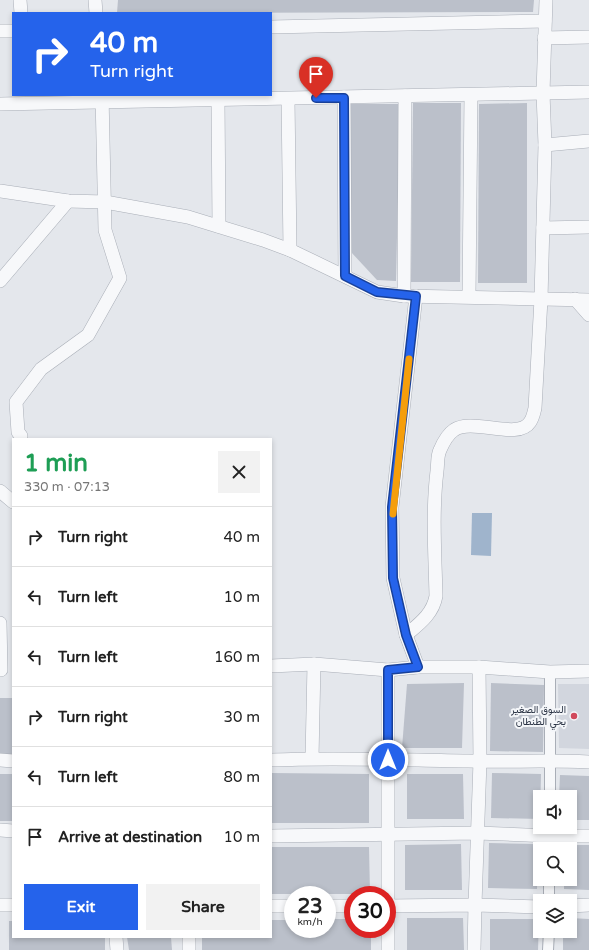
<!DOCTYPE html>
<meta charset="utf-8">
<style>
body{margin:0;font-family:"Varela Round",Vazirmatn,sans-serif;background:#f2f2f2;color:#222;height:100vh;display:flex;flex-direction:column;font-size:15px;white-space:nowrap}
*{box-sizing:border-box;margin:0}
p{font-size:13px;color:#767676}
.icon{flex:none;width:22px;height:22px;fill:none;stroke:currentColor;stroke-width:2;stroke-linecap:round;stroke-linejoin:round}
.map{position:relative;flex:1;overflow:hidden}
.drawer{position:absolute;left:12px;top:438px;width:260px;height:500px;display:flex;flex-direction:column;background:#fff;border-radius:0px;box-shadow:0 2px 6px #0003}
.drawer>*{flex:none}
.hud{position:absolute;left:12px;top:12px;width:260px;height:84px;border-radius:0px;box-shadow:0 2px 6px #0003;background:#2563eb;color:#fff;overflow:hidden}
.fabs{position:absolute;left:533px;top:790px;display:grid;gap:8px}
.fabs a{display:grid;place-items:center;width:44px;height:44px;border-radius:0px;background:#fff;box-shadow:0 2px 6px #0003;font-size:20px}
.speed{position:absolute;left:284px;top:886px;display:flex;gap:8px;font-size:20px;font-weight:700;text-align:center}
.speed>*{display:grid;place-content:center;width:52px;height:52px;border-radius:50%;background:#fff;box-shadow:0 2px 6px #0003;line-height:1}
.speed small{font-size:10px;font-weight:400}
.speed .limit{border:6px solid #d22;background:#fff;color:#111}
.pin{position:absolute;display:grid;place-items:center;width:34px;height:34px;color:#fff;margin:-41px -17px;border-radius:50% 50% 50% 0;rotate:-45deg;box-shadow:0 0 4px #0007}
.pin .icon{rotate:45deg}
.me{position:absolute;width:44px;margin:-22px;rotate:0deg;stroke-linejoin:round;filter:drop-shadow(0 0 3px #0008)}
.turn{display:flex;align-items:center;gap:14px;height:84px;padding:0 12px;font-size:18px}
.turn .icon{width:52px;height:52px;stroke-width:2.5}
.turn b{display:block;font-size:28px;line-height:34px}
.round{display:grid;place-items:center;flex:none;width:42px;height:42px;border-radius:0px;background:#f2f2f2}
.headline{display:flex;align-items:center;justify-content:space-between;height:68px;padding:0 12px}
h1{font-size:24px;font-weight:800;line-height:30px;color:#1e9e55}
.button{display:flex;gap:8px;margin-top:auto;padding:8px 12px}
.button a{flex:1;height:46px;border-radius:0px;background:#2563eb;color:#fff;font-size:16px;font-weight:800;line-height:46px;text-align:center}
.button a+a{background:#f2f2f2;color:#222}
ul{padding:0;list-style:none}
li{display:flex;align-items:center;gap:12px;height:60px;padding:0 12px;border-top:1px solid #e0e0e0}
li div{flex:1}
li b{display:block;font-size:15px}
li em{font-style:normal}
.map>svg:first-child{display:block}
</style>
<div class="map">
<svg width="589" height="950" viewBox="0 0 589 950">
<rect width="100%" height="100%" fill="#e4e7ec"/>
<polygon fill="#d2d6de" points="558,684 589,684 589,749 559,748"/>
<polygon fill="#9fb4cc" points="472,513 492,513 491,556 471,555"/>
<g fill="#bbc0ca">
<polygon points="118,0 534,0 533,12 117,13"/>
<polygon points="413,103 461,103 460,282 411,282"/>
<polygon points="527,103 527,283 478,283 479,104"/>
<polygon points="351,104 400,104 396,281 377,280 351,252"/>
<polygon points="464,683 462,748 402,748 407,684"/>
<polygon points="491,683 544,685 543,752 490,751"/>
<rect x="0" y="698" width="13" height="62"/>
<polygon points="271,773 369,774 369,823 271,823"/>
<polygon points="492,773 541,774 540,819 491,818"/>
<rect x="0" y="774" width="13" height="47"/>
<polygon points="407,774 463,774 464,819 407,819"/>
<polygon points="560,775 589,776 589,820 570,820 570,797 559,797"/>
<polygon points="489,843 538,844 537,889 488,888"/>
<polygon points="461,844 462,890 405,890 405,845"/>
<polygon points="565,845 589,845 589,890 564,889 564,879 570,879 570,849 565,849"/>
<polygon points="271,847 369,847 370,894 271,894"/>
<polygon points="407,918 463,918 464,950 407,950"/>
<polygon points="570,918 589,919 589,950 563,950 563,931 570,931"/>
<polygon points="327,919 353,919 353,929 371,929 371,950 202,950 202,937 271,937 271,920 293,920 293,929 327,929"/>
<polygon points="490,919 539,919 538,950 490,950"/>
<polygon points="9,921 13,921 13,937 105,937 105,950 9,950"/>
<polygon points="127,937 171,937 172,950 129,950"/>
</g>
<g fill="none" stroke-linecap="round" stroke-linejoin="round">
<defs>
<g id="pedestrian">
<polyline points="550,672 550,797"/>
<polyline points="550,849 550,827"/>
<polyline points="549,901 549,879"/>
<polyline points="548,950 549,931"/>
</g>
<g id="minor">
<polyline points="20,0 21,13"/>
<polyline points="95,0 96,13"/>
<polyline points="271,27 545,21"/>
<polyline points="0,31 13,31"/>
<polyline points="544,38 589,37"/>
<polyline points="344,97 345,276"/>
<polyline points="288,99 290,250"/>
<polyline points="218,100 219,226"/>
<polyline points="0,104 589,92"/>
<polyline points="545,145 589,141"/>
<polyline points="0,191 68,201 105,202 188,217 263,240 290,250 377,292 404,296 589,300"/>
<polyline points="543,228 589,227"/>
<polyline points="0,281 68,201"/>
<polyline points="404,296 405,96"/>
<polyline points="416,296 392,507 393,578 406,635 418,667"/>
<polyline points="469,296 471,95"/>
<polyline points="575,299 589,315"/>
<polyline points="21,436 18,432 16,402 41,369 88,335 120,278 105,230 102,95"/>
<polyline points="0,491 13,502"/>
<polyline points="0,623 1,670"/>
<path d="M 406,635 C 419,624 433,614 436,596 C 435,554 432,512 437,471 C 438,464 437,456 440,450 C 443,443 448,434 454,430 C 472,417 518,441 530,422 C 533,418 534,412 535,408 L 541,299 L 545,145 L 543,93 L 546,0"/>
<polyline points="271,666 314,664 388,670 418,667 479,667 550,672 589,671"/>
<polyline points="388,670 388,950"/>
<polyline points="312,758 314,664"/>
<polyline points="0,760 13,761"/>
<path d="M 271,760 C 337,757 402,760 468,761 C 508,762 549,760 589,762"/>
<polyline points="0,830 13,831"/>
<polyline points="271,836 477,833 550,836 589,836"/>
<polyline points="0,905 13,905"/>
<polyline points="271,906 293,906"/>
<polyline points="327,906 353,906"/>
<polyline points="387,906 475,905 540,907"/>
<polyline points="570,906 589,905"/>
<polyline points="116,937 117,950"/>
<polyline points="189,937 189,950"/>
<polyline points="474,950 475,905 480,761 479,667"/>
</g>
</defs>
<use href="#pedestrian" stroke="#a9aeb7" stroke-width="12"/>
<use href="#minor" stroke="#a9aeb7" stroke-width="14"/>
<use href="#pedestrian" stroke="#f7f8fa" stroke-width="10"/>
<use href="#minor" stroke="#f7f8fa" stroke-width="13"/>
</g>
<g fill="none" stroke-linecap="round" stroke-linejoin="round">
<defs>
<polyline id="route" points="316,98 344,98 345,276 377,292 416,296 392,507 393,578 406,635 418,667 388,670 388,760"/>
</defs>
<use href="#route" stroke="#184099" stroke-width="10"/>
<use href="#route" stroke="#2563eb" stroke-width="7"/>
<polyline stroke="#f59e0b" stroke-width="7" points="393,514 409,359"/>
</g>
<circle fill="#d1495b" stroke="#f4f6f9" stroke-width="1.5" cx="574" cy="716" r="4"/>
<g text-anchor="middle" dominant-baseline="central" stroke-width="4" stroke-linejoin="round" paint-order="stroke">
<g font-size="10" fill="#2b3445" stroke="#f4f6f9" text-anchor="end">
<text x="566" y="710">السوق الصغير<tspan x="566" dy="12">بحي الطنطان</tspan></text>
</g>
</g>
</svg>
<div class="fabs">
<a><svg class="icon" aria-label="sound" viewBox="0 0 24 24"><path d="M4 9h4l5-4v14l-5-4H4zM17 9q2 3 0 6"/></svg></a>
<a><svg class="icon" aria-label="search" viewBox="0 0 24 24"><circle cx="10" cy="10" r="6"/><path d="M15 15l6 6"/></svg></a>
<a><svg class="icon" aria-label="layers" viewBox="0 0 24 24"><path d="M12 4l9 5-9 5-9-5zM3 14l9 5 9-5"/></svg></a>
</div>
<div class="speed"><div>23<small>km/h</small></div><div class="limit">30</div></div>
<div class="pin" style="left:316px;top:98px;background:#d93025"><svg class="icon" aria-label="arrive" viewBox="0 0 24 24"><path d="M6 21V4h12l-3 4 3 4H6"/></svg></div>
<svg class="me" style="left:388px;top:760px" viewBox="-20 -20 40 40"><circle r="17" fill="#2563eb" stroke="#fff" stroke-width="3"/><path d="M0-11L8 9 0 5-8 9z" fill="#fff"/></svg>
<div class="hud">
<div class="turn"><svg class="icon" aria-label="right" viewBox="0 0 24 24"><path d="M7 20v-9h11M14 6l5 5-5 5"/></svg><div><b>40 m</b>Turn right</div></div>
</div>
<section class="drawer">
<div class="headline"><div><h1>1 min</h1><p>330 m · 07:13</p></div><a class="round"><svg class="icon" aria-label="close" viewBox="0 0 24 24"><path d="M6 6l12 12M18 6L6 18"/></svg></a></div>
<ul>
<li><svg class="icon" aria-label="right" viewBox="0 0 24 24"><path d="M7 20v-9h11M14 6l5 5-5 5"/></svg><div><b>Turn right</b></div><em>40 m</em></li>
<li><svg class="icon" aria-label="left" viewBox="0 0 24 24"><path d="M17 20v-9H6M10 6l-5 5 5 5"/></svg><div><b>Turn left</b></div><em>10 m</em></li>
<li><svg class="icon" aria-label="left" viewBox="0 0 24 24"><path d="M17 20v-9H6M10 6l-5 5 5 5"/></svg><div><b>Turn left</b></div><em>160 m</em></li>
<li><svg class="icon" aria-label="right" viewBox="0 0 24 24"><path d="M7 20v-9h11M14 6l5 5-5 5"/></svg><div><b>Turn right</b></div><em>30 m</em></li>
<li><svg class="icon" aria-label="left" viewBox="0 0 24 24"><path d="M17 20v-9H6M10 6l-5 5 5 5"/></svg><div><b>Turn left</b></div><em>80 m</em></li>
<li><svg class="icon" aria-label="arrive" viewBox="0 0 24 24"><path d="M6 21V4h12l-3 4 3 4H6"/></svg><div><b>Arrive at destination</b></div><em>10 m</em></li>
</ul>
<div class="button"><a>Exit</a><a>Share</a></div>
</section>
</div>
